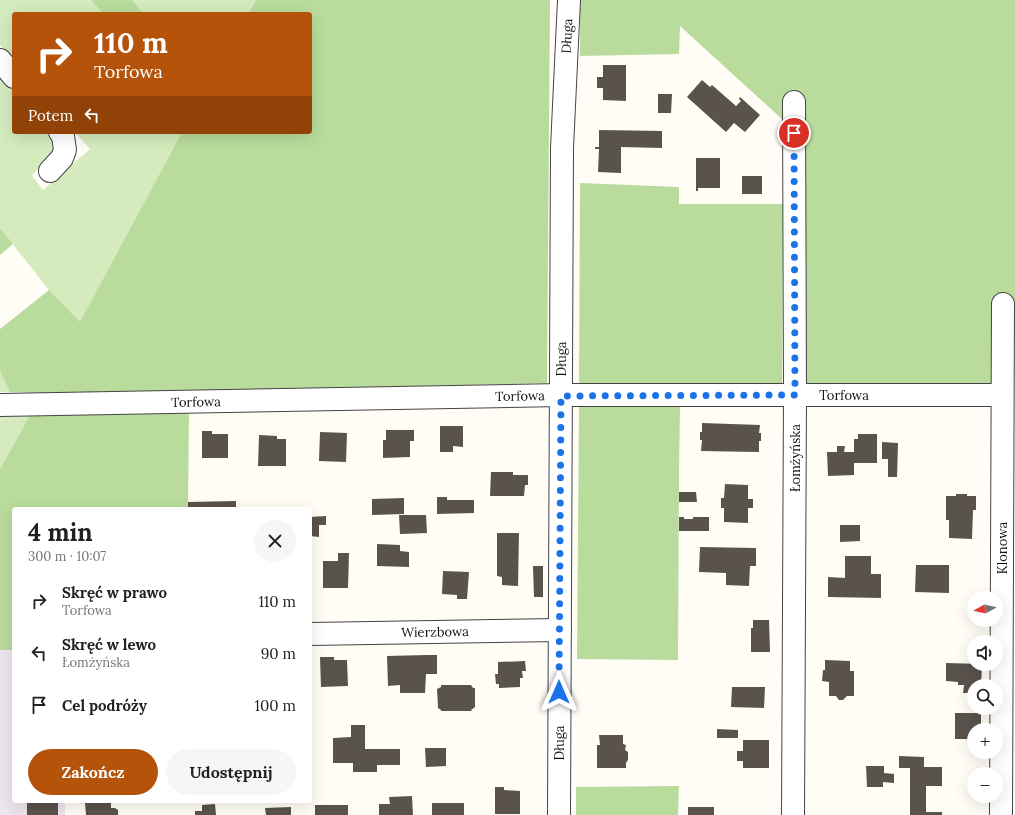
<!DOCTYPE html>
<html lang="pl">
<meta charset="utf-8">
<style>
body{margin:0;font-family:Lora,serif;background:#f6f6f6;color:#202124;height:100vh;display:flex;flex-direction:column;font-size:15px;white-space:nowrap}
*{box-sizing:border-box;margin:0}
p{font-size:13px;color:#757577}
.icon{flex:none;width:22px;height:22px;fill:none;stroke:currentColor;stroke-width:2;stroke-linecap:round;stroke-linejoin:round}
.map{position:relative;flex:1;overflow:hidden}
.drawer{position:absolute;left:12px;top:507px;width:300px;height:296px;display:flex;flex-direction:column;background:#fff;border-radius:4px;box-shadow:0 4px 16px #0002}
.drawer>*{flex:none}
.hud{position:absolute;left:12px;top:12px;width:300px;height:122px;border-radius:4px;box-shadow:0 4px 16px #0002;background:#b45309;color:#fff;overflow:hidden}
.needle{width:26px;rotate:262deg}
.fabs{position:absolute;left:967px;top:591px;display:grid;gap:8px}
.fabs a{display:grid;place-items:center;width:36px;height:36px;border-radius:50%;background:#fff;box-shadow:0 4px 16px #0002;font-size:20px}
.pin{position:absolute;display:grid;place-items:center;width:34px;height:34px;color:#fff;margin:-17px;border:2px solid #fff;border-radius:50%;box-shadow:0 1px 4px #0007}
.me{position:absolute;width:44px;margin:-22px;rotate:0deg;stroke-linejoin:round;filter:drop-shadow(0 0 3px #0008)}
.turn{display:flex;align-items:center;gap:14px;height:84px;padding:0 16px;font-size:18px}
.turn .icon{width:52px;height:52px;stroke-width:2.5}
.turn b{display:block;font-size:28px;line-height:34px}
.then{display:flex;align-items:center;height:38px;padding:0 16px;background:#0003;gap:8px;font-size:15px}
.round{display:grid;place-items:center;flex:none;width:42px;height:42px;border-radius:21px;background:#f6f6f6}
.head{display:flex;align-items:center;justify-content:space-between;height:68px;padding:0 16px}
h1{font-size:24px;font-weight:700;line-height:30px}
.cta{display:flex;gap:8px;margin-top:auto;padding:8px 16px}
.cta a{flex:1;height:46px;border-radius:24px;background:#b45309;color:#fff;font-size:16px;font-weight:700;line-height:46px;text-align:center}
.cta a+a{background:#f6f6f6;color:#202124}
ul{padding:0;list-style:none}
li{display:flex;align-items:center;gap:12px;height:52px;padding:0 16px}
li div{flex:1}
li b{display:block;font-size:15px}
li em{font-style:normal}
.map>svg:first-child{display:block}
</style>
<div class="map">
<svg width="1015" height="815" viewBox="0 0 1015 815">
<rect width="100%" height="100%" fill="#fffdf5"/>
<polygon fill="#eee6ef" points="0,650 14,650 14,801 65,801 65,815 0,815"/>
<g fill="#d5ebbd">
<polygon points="0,0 91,0 103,14 14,14 14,61 0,45"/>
<polygon points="132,0 256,0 248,14 144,14"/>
<polygon points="0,72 14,88 14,132 52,132 56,146 32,176 43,190 90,149 75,132 182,132 80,323 49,290 0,228"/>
<polygon points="0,371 10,392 0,392"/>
<polygon points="30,415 0,469 0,416"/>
</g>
<g fill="#b9dc9c">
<polygon points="91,0 132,0 144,14 103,14"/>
<polygon points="256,0 550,0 547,383 262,390 41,393 10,392 0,371 0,329 49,290 80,322 182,132 310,132 310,14 248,14"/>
<polygon points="580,0 1015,0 1015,333 994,314 994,387 804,384 783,120 680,26 679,54 580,56"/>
<polygon points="580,183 679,187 679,204 783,204 782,386 579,383"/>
<polygon points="0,228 13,244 0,255"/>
<polygon points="579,406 680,407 679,471 678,660 577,659"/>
<polygon points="189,413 188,509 14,509 14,650 0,650 0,469 30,415"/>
<polygon points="679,786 678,815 576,815 576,787"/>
</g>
<g fill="#5a524d">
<polygon points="603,65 626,65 626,101 603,100 603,88 597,88 597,77 603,77"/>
<polygon points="702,80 710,87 712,85 736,106 741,101 739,99 740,97 760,115 745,132 734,123 726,132 687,97"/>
<polygon points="658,94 672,94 671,113 658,113"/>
<polygon points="599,130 662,131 662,148 621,147 621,173 598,172 599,149 595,149 595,147 599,147"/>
<polygon points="696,158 720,158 720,188 698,188 698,191 696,191"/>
<rect x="742" y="176" width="20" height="18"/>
<polygon points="702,423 760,425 759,433 761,433 761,441 759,441 759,452 701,451 702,440 700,440 700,432 702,432"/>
<polygon points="440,426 463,426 463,447 453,446 453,452 440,452"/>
<polygon points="386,430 414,430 414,441 410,441 410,457 383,458 383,440 386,440"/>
<polygon points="202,431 212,431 212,434 228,434 228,458 202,458"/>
<polygon points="320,432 347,433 346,462 319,461"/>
<polygon points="858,434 877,434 877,463 854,463 854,475 828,476 827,452 837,452 837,446 845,446 844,452 854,452 854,439 858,439"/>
<polygon points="259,435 277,436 277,439 286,439 286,466 258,466"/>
<polygon points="882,442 898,443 897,477 888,477 888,459 882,459"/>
<polygon points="491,472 513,472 513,475 528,475 528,485 525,485 524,496 490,496"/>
<polygon points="725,484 748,485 748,499 753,499 753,508 748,508 748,523 724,522 724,508 721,508 721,498 724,498"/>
<polygon points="679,492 696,492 697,502 679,502"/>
<polygon points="956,494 967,494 967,496 976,496 976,510 973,510 972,539 949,538 949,520 946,520 946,496 956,496"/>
<polygon points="437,497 447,497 447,500 474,500 474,513 437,514"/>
<polygon points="404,498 404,514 372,515 372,499"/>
<polygon points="236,501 236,509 188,509 188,502"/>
<polygon points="399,515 426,515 427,533 400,534"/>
<polygon points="326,516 326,525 319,525 319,537 310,536 310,517"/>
<polygon points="679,517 684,517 684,519 693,519 693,517 709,517 709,531 679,531"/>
<polygon points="840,525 860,525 860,541 840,542"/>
<polygon points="497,533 519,533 518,586 502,585 502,577 497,576"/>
<polygon points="377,544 400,545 400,551 409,552 409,567 377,566"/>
<polygon points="700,547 756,548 756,566 750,566 749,586 726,585 726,573 699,572"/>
<polygon points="338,553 349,553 348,588 323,588 323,561 338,561"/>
<polygon points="845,556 871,556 871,574 881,574 881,598 828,597 828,577 845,578"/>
<polygon points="916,565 949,565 949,593 915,592"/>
<polygon points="533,566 543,566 543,597 534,597"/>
<polygon points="443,571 469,572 467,599 457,599 457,595 442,594"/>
<polygon points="753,620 769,620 770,652 751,652 751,628 753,628"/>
<polygon points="426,655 437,655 437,674 426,674 425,693 400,693 400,685 388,686 387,656"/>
<polygon points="320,657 334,657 334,660 347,660 348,686 321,687"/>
<polygon points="825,660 850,661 850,671 854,671 854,696 847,696 843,700 839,700 836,696 829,696 829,682 822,681 823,670 825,670"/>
<polygon points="525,661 526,671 522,671 523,678 520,678 520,687 499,688 499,684 496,684 495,674 498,674 498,662"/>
<polygon points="946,663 982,664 981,686 974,686 974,693 963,693 964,685 958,685 958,682 946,681"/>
<polygon points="441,685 471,685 473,688 475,688 475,707 471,710 472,711 441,711 441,710 438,708 437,689 441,687"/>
<polygon points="732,687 765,687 764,708 731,707"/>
<polygon points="955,713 981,713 981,730 974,730 974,739 955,739"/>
<polygon points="351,725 365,725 365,749 400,749 400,765 377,765 377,772 353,772 353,763 333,763 333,738 351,737"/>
<polygon points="717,729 738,730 738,738 717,738"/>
<polygon points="599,735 623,735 623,744 626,745 625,750 628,752 628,760 626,763 626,768 597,768 597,745 600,745"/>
<polygon points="743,740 769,740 769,768 743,768 743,761 737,761 737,751 743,751"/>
<polygon points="425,748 446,748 446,766 426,767"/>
<polygon points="899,756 924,757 924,767 942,767 942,786 926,786 926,812 942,812 942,815 910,815 910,768 899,768"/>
<polygon points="866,766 884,766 884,773 894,774 894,783 883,782 883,787 867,787"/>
<polygon points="495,787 504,787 504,790 520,791 520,814 495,814"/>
<polygon points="412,796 413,815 379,815 379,804 390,804 389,797"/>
<polygon points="27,801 58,802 58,815 27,815"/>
<polygon points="103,801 111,801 111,808 115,808 118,810 118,815 86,815 85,803 103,802"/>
<rect x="432" y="803" width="32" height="12"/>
<polygon points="215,804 216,815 195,815 195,811 202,811 202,805"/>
<rect x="315" y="805" width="33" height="10"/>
<polygon points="291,807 291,815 266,815 265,808"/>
<rect x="688" y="807" width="26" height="8"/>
</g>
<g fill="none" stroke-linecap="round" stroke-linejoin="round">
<defs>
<g id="minor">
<polyline points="0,60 14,77"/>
<polyline points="50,171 62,158 65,150 63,136 60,132"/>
<polyline points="0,405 561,395 1002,395"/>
<polyline points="310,634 560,630"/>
<polyline points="559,815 562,148 569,0"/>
<polyline points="793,815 795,395 794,102"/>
<polyline points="1001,815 1003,304"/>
</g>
</defs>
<use href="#minor" stroke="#444" stroke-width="24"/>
<use href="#minor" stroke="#fff" stroke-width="22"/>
</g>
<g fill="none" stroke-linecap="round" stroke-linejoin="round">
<polyline stroke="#1a73e8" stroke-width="7" stroke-dasharray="0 12.6" points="559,692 561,396 795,395 794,133"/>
</g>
<g text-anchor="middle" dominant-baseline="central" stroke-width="4" stroke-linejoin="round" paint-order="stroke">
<g font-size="13" fill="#111" stroke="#fff">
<text transform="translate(567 36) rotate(-87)">Długa</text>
<text transform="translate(561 359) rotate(-90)">Długa</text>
<text x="844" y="395">Torfowa</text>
<text transform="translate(520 396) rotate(-1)">Torfowa</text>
<text transform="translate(196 402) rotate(-1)">Torfowa</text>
<text transform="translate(795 458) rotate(-90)">Łomżyńska</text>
<text transform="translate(1002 548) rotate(-90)">Klonowa</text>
<text transform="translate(435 632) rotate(-1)">Wierzbowa</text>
<text transform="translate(559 743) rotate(-90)">Długa</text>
</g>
</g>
</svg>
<div class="fabs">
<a><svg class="needle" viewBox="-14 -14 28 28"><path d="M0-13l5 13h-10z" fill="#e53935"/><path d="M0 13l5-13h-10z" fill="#757577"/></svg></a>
<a><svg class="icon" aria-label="sound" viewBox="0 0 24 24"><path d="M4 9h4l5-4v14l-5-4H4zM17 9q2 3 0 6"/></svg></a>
<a><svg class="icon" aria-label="search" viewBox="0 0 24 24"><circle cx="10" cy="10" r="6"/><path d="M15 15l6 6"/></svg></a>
<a>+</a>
<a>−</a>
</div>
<div class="pin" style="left:794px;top:133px;background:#d93025"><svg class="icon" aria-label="arrive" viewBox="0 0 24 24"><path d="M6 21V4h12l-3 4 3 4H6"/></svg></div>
<svg class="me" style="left:559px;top:692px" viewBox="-20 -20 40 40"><path d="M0-17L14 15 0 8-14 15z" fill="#1a73e8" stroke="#fff" stroke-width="4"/></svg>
<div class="hud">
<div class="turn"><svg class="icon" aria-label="right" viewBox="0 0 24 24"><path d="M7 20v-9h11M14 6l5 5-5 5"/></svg><div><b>110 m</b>Torfowa</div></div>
<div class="then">Potem<svg class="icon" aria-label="left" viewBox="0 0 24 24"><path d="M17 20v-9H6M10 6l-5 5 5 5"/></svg></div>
</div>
<section class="drawer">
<div class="head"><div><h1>4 min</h1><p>300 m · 10:07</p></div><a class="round"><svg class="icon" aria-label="close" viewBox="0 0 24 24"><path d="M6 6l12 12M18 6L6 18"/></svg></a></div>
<ul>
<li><svg class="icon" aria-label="right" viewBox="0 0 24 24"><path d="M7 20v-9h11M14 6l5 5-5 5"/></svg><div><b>Skręć w prawo</b><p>Torfowa</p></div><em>110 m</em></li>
<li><svg class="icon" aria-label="left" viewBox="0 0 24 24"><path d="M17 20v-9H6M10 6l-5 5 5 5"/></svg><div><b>Skręć w lewo</b><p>Łomżyńska</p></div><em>90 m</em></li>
<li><svg class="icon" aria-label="arrive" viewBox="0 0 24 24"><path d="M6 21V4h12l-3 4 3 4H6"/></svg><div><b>Cel podróży</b></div><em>100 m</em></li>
</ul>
<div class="cta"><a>Zakończ</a><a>Udostępnij</a></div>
</section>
</div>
